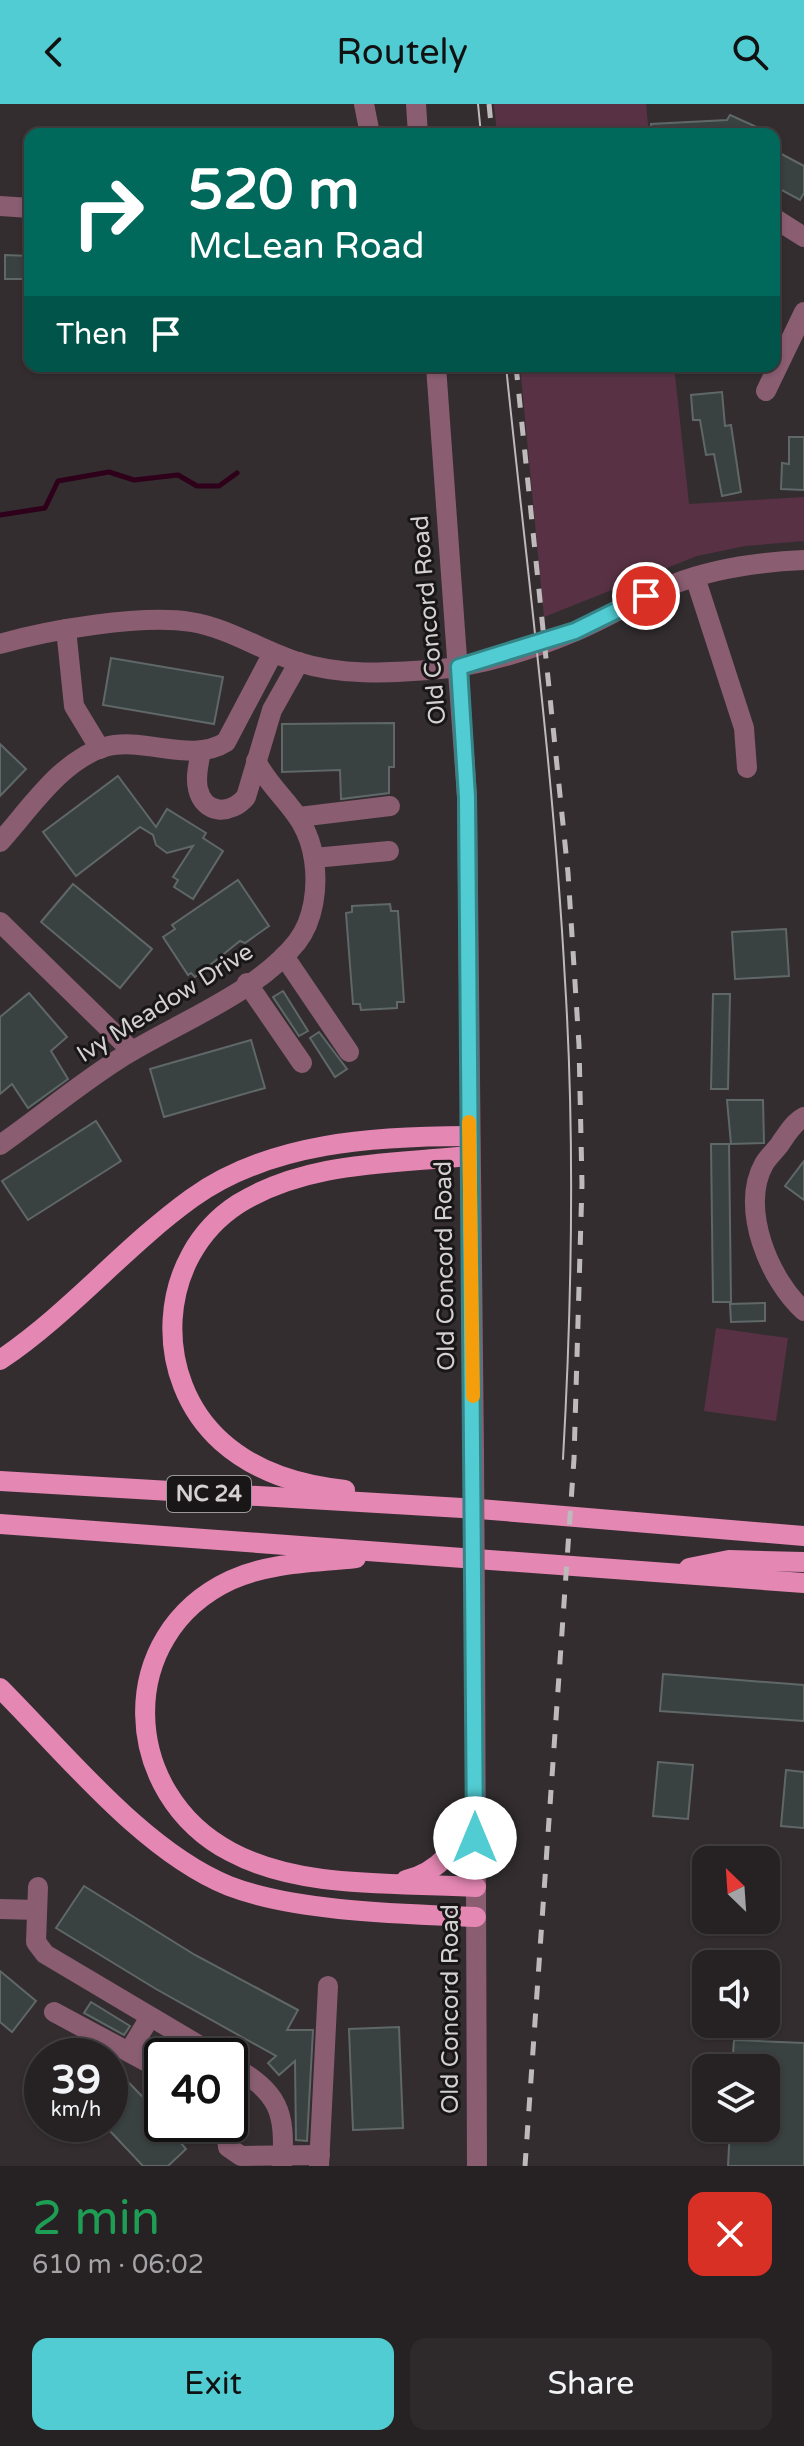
<!DOCTYPE html>
<meta charset="utf-8">
<style>
body{margin:0;font-family:"Varela Round",sans-serif;background:#2e2a2c;color:#f1f3f6;height:100vh;display:flex;flex-direction:column;font-size:30px;white-space:nowrap}
*{box-sizing:border-box;margin:0}
p{font-size:26px;color:#a4a4a6}
.icon{flex:none;width:44px;height:44px;fill:none;stroke:currentColor;stroke-width:2;stroke-linecap:round;stroke-linejoin:round}
.map{position:relative;height:2062px;overflow:hidden}
.details{display:flex;flex-direction:column;background:#262224;flex:1}
.details>*{flex:none}
.hud{position:absolute;left:24px;top:24px;width:756px;height:244px;border-radius:16px;box-shadow:0 2px 6px #0004,0 0 0 2px #423f41;background:#00695c;color:#fff;overflow:hidden}
.needle{width:52px;rotate:335deg}
.fabs{position:absolute;left:692px;top:1742px;display:grid;gap:16px}
.fabs a{display:grid;place-items:center;width:88px;height:88px;border-radius:16px;background:#262224;box-shadow:0 2px 6px #0004,0 0 0 2px #423f41;font-size:40px}
.speed{position:absolute;left:24px;top:1934px;display:flex;gap:16px;font-size:40px;font-weight:700;text-align:center}
.speed>*{display:grid;place-content:center;width:104px;height:104px;border-radius:50%;background:#262224;box-shadow:0 2px 6px #0004,0 0 0 2px #423f41;line-height:1}
.speed small{font-size:20px;font-weight:400}
.speed .limit{border:4px solid #111;border-radius:12px;background:#fff;color:#111}
.pin{position:absolute;display:grid;place-items:center;width:68px;height:68px;color:#fff;margin:-34px;border:4px solid #fff;border-radius:50%;box-shadow:0 2px 8px #0007}
.me{position:absolute;width:88px;margin:-44px;rotate:0deg;stroke-linejoin:round;filter:drop-shadow(0 0 6px #0008)}
.turn{display:flex;align-items:center;gap:28px;height:168px;padding:0 32px;font-size:36px}
.turn .icon{width:104px;height:104px;stroke-width:2.5}
.turn b{display:block;font-size:56px;line-height:68px}
.then{display:flex;align-items:center;height:76px;padding:0 32px;background:#0003;gap:16px;font-size:30px}
.round{display:grid;place-items:center;flex:none;width:84px;height:84px;border-radius:16px;background:#2e2a2c}
.summary{display:flex;align-items:center;justify-content:space-between;height:136px;padding:0 32px}
h1{font-size:48px;font-weight:600;line-height:60px;color:#1e9e55}
.button{display:flex;gap:16px;margin-top:auto;padding:16px 32px}
.button a{flex:1;height:92px;border-radius:16px;background:#51ccd2;color:#111;font-size:32px;font-weight:600;line-height:92px;text-align:center}
.button a+a{background:#2e2a2c;color:#f1f3f6}
header{display:flex;justify-content:space-between;align-items:center;height:104px;padding:0 32px;background:#51ccd2;color:#111;font-size:36px;font-weight:600}
.map>svg:first-child{display:block}
</style>
<header><svg class="icon" aria-label="back" viewBox="0 0 24 24"><path d="M15 5l-7 7 7 7"/></svg>Routely<svg class="icon" aria-label="search" viewBox="0 0 24 24"><circle cx="10" cy="10" r="6"/><path d="M15 15l6 6"/></svg></header>
<div class="map">
<svg width="804" height="2062" viewBox="0 0 804 2062">
<rect width="100%" height="100%" fill="#332d30"/>
<g fill="#583244">
<polygon points="494,0 646,0 649,30 497,30"/>
<polygon points="520,262 674,262 689,400 804,393 804,437 745,442 697,452 544,513"/>
<polygon points="716,1224 788,1234 776,1317 704,1307"/>
</g>
<g fill="none" stroke-linecap="round" stroke-linejoin="round">
<polyline stroke="#2e001a" stroke-width="5" points="0,411 45,404 58,377 109,368 134,376 178,371 197,382 219,382 237,369"/>
</g>
<g fill="#394141" stroke="#5f6767" stroke-width="2">
<polygon points="730,11 772,30 652,30 651,20 727,16"/>
<polygon points="774,46 804,62 804,89 800,96 774,82"/>
<polygon points="5,151 30,152 30,175 5,175"/>
<polygon points="722,288 725,322 731,321 741,388 722,392 714,350 706,351 700,316 693,316 691,291"/>
<polygon points="789,333 804,333 804,386 781,385 782,359 789,360"/>
<polygon points="111,554 223,573 214,620 103,601"/>
<polygon points="394,619 394,663 389,663 389,689 341,695 340,666 282,668 282,620"/>
<polygon points="0,640 26,665 0,692"/>
<polygon points="118,672 156,723 167,705 206,729 203,734 223,747 193,795 174,783 178,776 173,773 193,742 167,749 156,741 153,731 140,723 76,772 43,728"/>
<polygon points="238,776 269,822 245,839 240,837 195,873 191,869 188,871 163,833 175,825 172,821"/>
<polygon points="73,780 152,845 120,884 41,818"/>
<polygon points="390,800 391,807 398,807 404,898 397,898 397,904 361,906 360,900 353,900 346,809 352,808 352,802"/>
<polygon points="786,825 789,872 735,875 732,828"/>
<polygon points="283,887 308,927 299,932 273,893"/>
<polygon points="29,889 67,933 51,947 68,975 28,1004 12,980 0,990 0,913"/>
<polygon points="713,890 730,890 728,985 711,985"/>
<polygon points="319,928 347,965 335,973 310,934"/>
<polygon points="251,936 265,984 164,1013 150,965"/>
<polygon points="727,996 763,996 764,1039 731,1040"/>
<polygon points="96,1017 121,1057 28,1116 2,1077"/>
<polygon points="711,1040 729,1040 731,1198 713,1198"/>
<polygon points="804,1057 804,1096 785,1082"/>
<polygon points="765,1199 765,1217 731,1218 730,1200"/>
<polygon points="663,1570 804,1581 804,1617 660,1607"/>
<polygon points="658,1658 693,1661 688,1715 653,1712"/>
<polygon points="786,1666 804,1668 804,1724 781,1722"/>
<polygon points="84,1782 195,1851 298,1906 287,1926 313,1926 307,2037 296,2036 295,1957 279,1971 268,1959 276,1952 156,1885 56,1824"/>
<polygon points="0,1867 36,1897 12,1928 0,1918"/>
<polygon points="91,1898 130,1922 124,1931 84,1909"/>
<polygon points="399,1923 403,2024 353,2026 349,1925"/>
<polygon points="734,1936 804,1939 804,2062 728,2062 730,2024 766,2024 766,1964 732,1964"/>
<polygon points="110,1959 162,2013 162,2020 168,2020 183,2036 180,2038 186,2045 168,2062 143,2062 110,2027"/>
</g>
<g fill="none" stroke-linecap="round" stroke-linejoin="round">
<g stroke="#8a5d71" stroke-width="20">
<polyline points="364,0 370,30"/>
<polyline points="416,0 418,30"/>
<polyline points="0,102 30,104"/>
<polyline points="774,114 804,133"/>
<polyline points="436,262 467,693 474,1347"/>
<polyline points="766,287 804,208"/>
<polyline points="695,473 744,624 747,664"/>
<polyline points="66,525 74,602 100,645"/>
<path d="M 0,540 C 48,526 142,510 191,518 C 229,524 262,547 298,558 C 342,572 386,569 430,566 C 479,563 531,546 576,527 C 609,513 640,493 674,480 C 715,464 760,458 804,456"/>
<path d="M 201,647 C 199,659 195,672 198,685 C 204,711 231,711 246,693 L 272,606 L 299,558"/>
<polyline points="299,713 390,702"/>
<path d="M 0,738 C 29,706 61,656 105,643 C 143,632 192,660 226,638 L 273,549"/>
<polyline points="314,754 389,747"/>
<polyline points="0,818 132,947"/>
<polyline points="284,852 349,948"/>
<polyline points="247,879 302,959"/>
<path d="M 804,1013 C 793,1019 787,1030 780,1040 C 775,1047 768,1053 764,1060 C 739,1104 770,1177 804,1207"/>
<path d="M 0,1041 C 40,1013 78,981 119,955 C 174,920 256,890 297,838 C 314,816 318,783 314,756 C 307,707 276,695 256,657"/>
<polyline points="475,1515 477,2062"/>
<polyline points="38,1783 36,1838 45,1850 217,1952"/>
<polyline points="0,1805 37,1806"/>
<polyline points="54,1908 162,1966"/>
<polyline points="129,1948 150,1913"/>
<path d="M 230,1960 C 279,1989 286,2006 282,2062"/>
<polyline points="225,2020 228,2043 241,2052 320,2051"/>
<polyline points="319,2062 328,1882"/>
</g>
<g stroke="#e487b3" stroke-width="20">
<path d="M 0,1256 C 70,1209 124,1143 192,1094 C 270,1038 376,1032 469,1032"/>
<polyline points="0,1377 479,1405 804,1432"/>
<path d="M 345,1386 C 300,1381 257,1369 222,1338 C 151,1275 156,1153 238,1100 C 307,1057 391,1060 469,1052"/>
<polyline points="0,1420 804,1479"/>
<path d="M 356,1454 C 313,1459 271,1458 231,1476 C 113,1531 120,1690 231,1748 C 302,1786 397,1778 476,1783"/>
<polyline points="689,1464 729,1456 804,1458"/>
<path d="M 0,1584 C 65,1649 144,1748 229,1782 C 296,1808 404,1810 476,1813"/>
<path d="M 406,1776 C 443,1767 457,1740 475,1709"/>
</g>
<g stroke="#beb9bb" stroke-width="2">
<polyline points="478,0 481,30"/>
<path d="M 506,262 C 527,467 554,671 565,877 C 575,1036 572,1196 563,1355"/>
</g>
<g stroke="#beb9bb" stroke-width="5" stroke-dasharray="14 14" stroke-linecap="butt">
<polyline points="489,0 492,30"/>
<polyline points="516,262 568,769 579,941 582,1080 574,1355 525,2062"/>
</g>
<polyline stroke="#8a5d71" stroke-width="20" points="474,1347 475,1515"/>
</g>
<g fill="none" stroke-linecap="round" stroke-linejoin="round">
<defs>
<polyline id="route" points="475,1734 467,693 459,563 575,527 646,492"/>
</defs>
<use href="#route" stroke="#358588" stroke-width="20"/>
<use href="#route" stroke="#51ccd2" stroke-width="14"/>
<polyline stroke="#f59e0b" stroke-width="14" points="469,1018 473,1292"/>
</g>
<g text-anchor="middle" dominant-baseline="central" stroke-width="6" stroke-linejoin="round" paint-order="stroke">
<rect fill="#191617" stroke="#9c9899" stroke-width="2" x="167" y="1372" width="84" height="36" rx="6"/>
<g font-size="22" font-weight="bold" fill="#d4d0d1">
<text x="209" y="1390">NC 24</text>
</g>
<g font-size="24" fill="#d4d0d1" stroke="#191617">
<text transform="translate(429 516) rotate(-95)">Old Concord Road</text>
<text transform="translate(165 899) rotate(-32)">Ivy Meadow Drive</text>
<text transform="translate(445 1162) rotate(-91)">Old Concord Road</text>
<text transform="translate(450 1905) rotate(-90)">Old Concord Road</text>
</g>
</g>
</svg>
<div class="fabs">
<a><svg class="needle" viewBox="-14 -14 28 28"><path d="M0-13l5 13h-10z" fill="#e53935"/><path d="M0 13l5-13h-10z" fill="#a4a4a6"/></svg></a>
<a><svg class="icon" aria-label="sound" viewBox="0 0 24 24"><path d="M4 9h4l5-4v14l-5-4H4zM17 9q2 3 0 6"/></svg></a>
<a><svg class="icon" aria-label="layers" viewBox="0 0 24 24"><path d="M12 4l9 5-9 5-9-5zM3 14l9 5 9-5"/></svg></a>
</div>
<div class="speed"><div>39<small>km/h</small></div><div class="limit">40</div></div>
<div class="pin" style="left:646px;top:492px;background:#d93025"><svg class="icon" aria-label="arrive" viewBox="0 0 24 24"><path d="M6 21V4h12l-3 4 3 4H6"/></svg></div>
<svg class="me" style="left:475px;top:1734px" viewBox="-20 -20 40 40"><circle r="19" fill="#fff"/><path d="M0-13L10 11 0 6-10 11z" fill="#51ccd2"/></svg>
<div class="hud">
<div class="turn"><svg class="icon" aria-label="right" viewBox="0 0 24 24"><path d="M7 20v-9h11M14 6l5 5-5 5"/></svg><div><b>520 m</b>McLean Road</div></div>
<div class="then">Then<svg class="icon" aria-label="arrive" viewBox="0 0 24 24"><path d="M6 21V4h12l-3 4 3 4H6"/></svg></div>
</div>
</div>
<section class="details">
<div class="summary"><div><h1>2 min</h1><p>610 m · 06:02</p></div><a class="round" style="background:#d93025;color:#fff"><svg class="icon" aria-label="close" viewBox="0 0 24 24"><path d="M6 6l12 12M18 6L6 18"/></svg></a></div>
<div class="button"><a>Exit</a><a>Share</a></div>
</section>
